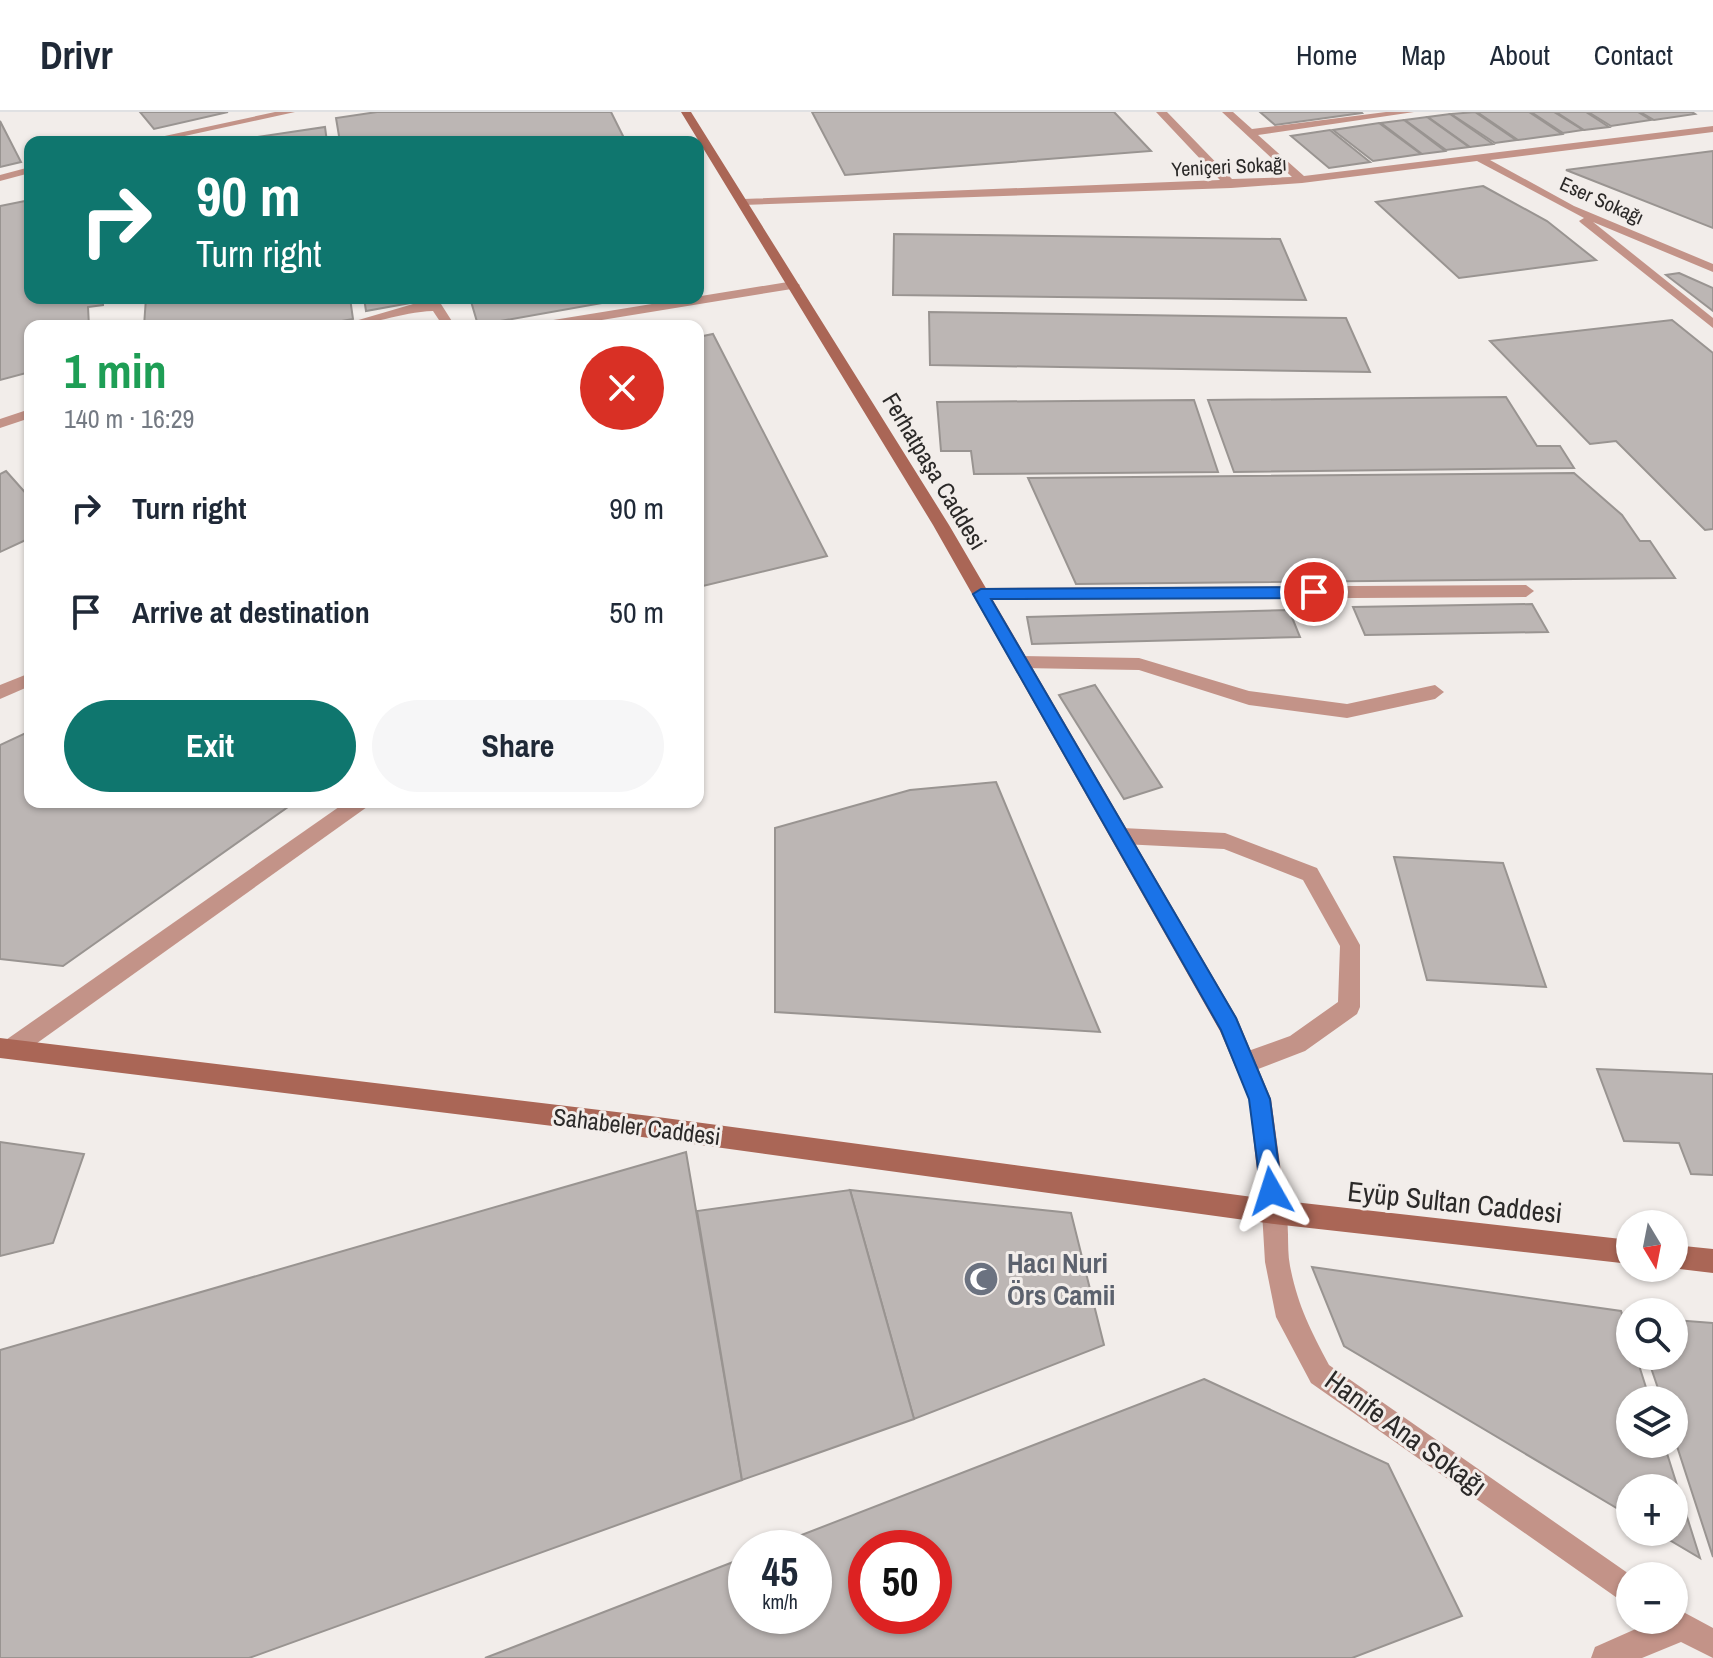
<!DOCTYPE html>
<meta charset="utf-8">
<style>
body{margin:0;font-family:"Archivo Narrow",sans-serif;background:#f6f6f7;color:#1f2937;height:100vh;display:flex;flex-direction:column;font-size:30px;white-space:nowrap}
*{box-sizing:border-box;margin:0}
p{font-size:26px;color:#747a83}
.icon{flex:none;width:44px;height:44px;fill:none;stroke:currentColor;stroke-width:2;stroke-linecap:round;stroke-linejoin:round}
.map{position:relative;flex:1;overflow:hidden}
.sheet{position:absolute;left:24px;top:208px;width:680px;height:488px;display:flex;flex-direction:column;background:#fff;border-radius:16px;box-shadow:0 2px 6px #0004}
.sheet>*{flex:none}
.banner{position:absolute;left:24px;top:24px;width:680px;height:168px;border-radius:16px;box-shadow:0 2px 6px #0004;background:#0f766e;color:#fff;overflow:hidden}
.needle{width:52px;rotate:170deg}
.tools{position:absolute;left:1616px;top:1098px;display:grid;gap:16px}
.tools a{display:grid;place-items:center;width:72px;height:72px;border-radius:50%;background:#fff;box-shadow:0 2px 6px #0004;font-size:40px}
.speed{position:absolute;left:728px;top:1418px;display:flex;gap:16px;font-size:40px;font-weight:700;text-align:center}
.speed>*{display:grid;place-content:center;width:104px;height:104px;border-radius:50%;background:#fff;box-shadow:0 2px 6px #0004;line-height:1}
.speed small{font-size:20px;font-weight:400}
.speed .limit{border:12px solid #d22;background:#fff;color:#111}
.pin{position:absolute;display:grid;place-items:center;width:68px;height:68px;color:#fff;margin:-34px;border:4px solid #fff;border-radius:50%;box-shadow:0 2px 8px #0007}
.me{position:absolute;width:88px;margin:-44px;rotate:354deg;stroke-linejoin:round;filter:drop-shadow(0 0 6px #0008)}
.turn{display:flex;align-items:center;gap:28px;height:168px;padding:0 40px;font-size:36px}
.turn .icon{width:104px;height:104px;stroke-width:2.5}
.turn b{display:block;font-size:56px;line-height:68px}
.round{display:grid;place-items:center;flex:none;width:84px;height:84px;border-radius:42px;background:#f6f6f7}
.head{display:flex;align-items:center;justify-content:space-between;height:136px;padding:0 40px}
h1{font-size:48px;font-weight:700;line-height:60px;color:#1e9e55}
.action{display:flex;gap:16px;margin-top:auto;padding:16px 40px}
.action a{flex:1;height:92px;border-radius:48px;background:#0f766e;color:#fff;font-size:32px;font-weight:700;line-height:92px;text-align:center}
.action a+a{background:#f6f6f7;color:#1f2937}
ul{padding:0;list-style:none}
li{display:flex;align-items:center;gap:24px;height:104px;padding:0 40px}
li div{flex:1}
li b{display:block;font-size:30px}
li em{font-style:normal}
header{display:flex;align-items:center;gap:48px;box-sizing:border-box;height:112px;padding:0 40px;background:#fff;border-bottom:2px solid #e0e1e3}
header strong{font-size:38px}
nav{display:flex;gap:44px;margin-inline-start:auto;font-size:28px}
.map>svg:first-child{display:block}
</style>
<header>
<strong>Drivr</strong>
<nav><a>Home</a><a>Map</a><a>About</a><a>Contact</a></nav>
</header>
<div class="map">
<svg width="1713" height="1546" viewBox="0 0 1713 1546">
<rect width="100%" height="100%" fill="#f2edea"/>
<g fill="#bcb6b4" stroke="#999491" stroke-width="2" fill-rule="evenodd">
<polygon points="140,0 228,0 154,17"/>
<polygon points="377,0 611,0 626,30 340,30 336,6"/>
<polygon points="812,0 1114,0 1151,39 845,63"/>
<polygon points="1260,0 1361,0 1362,1 1275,13"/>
<polygon points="1475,0 1516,28 1495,31 1451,2"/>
<polygon points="1477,0 1529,0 1562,22 1518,28"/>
<polygon points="1531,0 1554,0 1583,18 1563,21"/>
<polygon points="1556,0 1586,0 1609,15 1584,18"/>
<polygon points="1588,0 1638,0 1651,8 1611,14"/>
<polygon points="1640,0 1692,0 1695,2 1654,8"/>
<polygon points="1450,2 1493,32 1470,35 1428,5"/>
<polygon points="1427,5 1469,35 1446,38 1405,8"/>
<polygon points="1404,8 1445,39 1422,42 1381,11"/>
<polygon points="0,9 21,50 0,55"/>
<polygon points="1379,11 1421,42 1373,49 1333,18"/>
<polygon points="325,15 327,30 258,30 257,25"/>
<polygon points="1330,18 1370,50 1329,56 1291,24"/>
<polygon points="1713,39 1713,116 1566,58"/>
<polygon points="1483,74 1547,109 1596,148 1459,166 1376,90"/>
<polygon points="30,88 30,186 103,186 103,193 88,195 89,214 30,214 30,260 0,268 0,94"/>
<polygon points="894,122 1280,127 1306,188 893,183"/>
<polygon points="1679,161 1713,176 1713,199 1666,163"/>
<polygon points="146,186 350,186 353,207 314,214 144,214"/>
<polygon points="364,186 438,186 366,199"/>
<polygon points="470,186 630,186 478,213"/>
<polygon points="929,200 1346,206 1370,260 930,253"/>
<polygon points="1672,208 1713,241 1713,417 1705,418 1616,329 1590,332 1490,229"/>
<polygon points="713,222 827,444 703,474 698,471 698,225"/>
<polygon points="1506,285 1537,334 1560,334 1574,356 1234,360 1208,288"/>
<polygon points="1194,288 1218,360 974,362 971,339 941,339 937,290"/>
<polygon points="6,359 30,386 30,426 0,440 0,362"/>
<polygon points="1574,361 1622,403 1640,429 1650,429 1675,466 1076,472 1028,366"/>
<polygon points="1532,492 1548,520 1365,523 1353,495"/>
<polygon points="1289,498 1300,525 1032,532 1027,505"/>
<polygon points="1095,573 1162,675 1124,687 1059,583"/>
<polygon points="30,619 30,690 295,690 63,854 0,847 0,633"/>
<polygon points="996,670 1100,920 775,900 775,716 910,678"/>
<polygon points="1394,745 1503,751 1546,875 1427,868"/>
<polygon points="1597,957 1713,962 1713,1063 1691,1062 1679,1031 1624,1029"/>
<polygon points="0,1030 84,1042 53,1131 0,1144"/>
<polygon points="686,1040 742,1368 249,1546 0,1546 0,1238"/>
<polygon points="850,1078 1071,1101 1104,1233 914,1307"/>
<polygon points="850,1078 914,1307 742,1368 697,1099"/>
<polygon points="1312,1155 1621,1199 1630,1226 1630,1244 1636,1244 1650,1288 1630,1288 1630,1332 1664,1332 1700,1446 1656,1420 1674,1420 1674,1376 1630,1376 1630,1404 1344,1234"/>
<polygon points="1674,1208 1713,1211 1713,1445 1674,1325 1674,1288 1662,1288 1647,1244 1674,1244"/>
<path d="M 1204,1267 L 1388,1352 L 1462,1504 L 1352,1546 L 485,1546 L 746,1445 L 746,1504 L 814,1504 L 814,1436 L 768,1436 ZM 866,1436 L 934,1436 L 934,1504 L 866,1504 Z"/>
</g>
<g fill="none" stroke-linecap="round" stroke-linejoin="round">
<g fill="#c39388" fill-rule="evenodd">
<polygon points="794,169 800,173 798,176 565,214 535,214 541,210"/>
<path d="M 437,191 L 441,192 L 455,214 L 443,214 L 433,199 C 400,200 371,214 338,214 L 413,192 Z"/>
<polygon points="30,297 30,306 0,316 0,307"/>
<polygon points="1526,473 1534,479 1526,485 981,488 973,482 981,476"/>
<polygon points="1021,544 1139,546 1249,579 1347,592 1435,573 1444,580 1435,587 1347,606 1249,593 1139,558 1021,556 1012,550"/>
<polygon points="30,561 30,574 0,587 0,573"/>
<polygon points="346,690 369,690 367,695 19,944 11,947 3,944 0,937 3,930"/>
<polygon points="1122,716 1225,721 1317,756 1360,833 1360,895 1357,902 1305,939 1245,962 1237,959 1234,951 1237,943 1290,924 1338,890 1340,834 1303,768 1224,737 1122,732 1115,730 1112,724 1115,718"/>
</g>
<g fill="#c39388" fill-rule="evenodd">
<polygon points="1156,0 1167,0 1232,67 1292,65 1222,0 1233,0 1252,17 1386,0 1414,0 1258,23 1304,64 1713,14 1713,20 1490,48 1574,94 1713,152 1713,160 1593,110 1713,206 1713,216 1581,111 1579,109 1584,106 1477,49 1302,71 1231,76 743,93 737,90 743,87 1220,68"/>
<path d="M 1274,1088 L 1283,1091 C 1291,1111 1286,1133 1290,1154 C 1298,1194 1310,1217 1329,1253 L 1632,1464 L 1630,1495 L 1311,1271 L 1276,1205 L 1265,1150 L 1262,1100 L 1265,1091 Z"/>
<polygon points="1674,1495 1713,1516 1713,1546 1681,1530 1642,1546 1591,1546 1595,1535 1656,1508 1674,1508"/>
</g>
<g fill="#c39388" fill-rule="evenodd">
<polygon points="275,0 295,0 157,30 137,30"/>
<polygon points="30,55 30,61 0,69 0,63"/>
</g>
<g fill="#aa6656" fill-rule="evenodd">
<polygon points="681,0 691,0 949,413 1237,906 1271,987 1285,1089 1630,1128 1630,1152 1274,1112 650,1026 0,946 0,926 650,1004 1260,1086 1249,987 1220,919 933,413"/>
<polygon points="1674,1133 1713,1137 1713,1161 1671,1156 1674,1156"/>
</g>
</g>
<polygon fill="#1a73e8" stroke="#114b97" stroke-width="2" points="1314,475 1321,480 1314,486 991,487 1236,906 1270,987 1282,1079 1279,1086 1271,1089 1264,1086 1261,1079 1249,987 1221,918 973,482 981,477"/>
<defs>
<symbol id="mosque-disc" viewBox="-11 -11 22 22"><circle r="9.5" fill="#6b7280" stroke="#f2edea"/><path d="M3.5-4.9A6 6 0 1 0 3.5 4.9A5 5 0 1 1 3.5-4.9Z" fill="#fff"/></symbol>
</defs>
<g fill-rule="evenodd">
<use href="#mosque-disc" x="961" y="1147" width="40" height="40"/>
</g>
<g text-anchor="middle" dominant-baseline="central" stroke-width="6" stroke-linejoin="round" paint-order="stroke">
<g font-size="20" fill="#2b2928" stroke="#f2edea">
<text transform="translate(1229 54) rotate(-3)">Yeniçeri Sokağı</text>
<text transform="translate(1602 88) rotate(24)">Eser Sokağı</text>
</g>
<g font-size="24" fill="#2b2928" stroke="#f2edea">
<text transform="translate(935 359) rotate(59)">Ferhatpaşa Caddesi</text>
<text transform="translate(637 1014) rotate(7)">Sahabeler Caddesi</text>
</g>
<g font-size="28" fill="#2b2928" stroke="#f2edea">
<text transform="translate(1455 1090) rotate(6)">Eyüp Sultan Caddesi</text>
<text transform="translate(1406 1321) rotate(36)">Hanife Ana Sokağı</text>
</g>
<g font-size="28" font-weight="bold" fill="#5b616d" stroke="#f2edea" text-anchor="start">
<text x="1007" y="1151">Hacı Nuri<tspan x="1007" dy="32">Örs Camii</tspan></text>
</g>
</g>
</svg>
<div class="tools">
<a><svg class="needle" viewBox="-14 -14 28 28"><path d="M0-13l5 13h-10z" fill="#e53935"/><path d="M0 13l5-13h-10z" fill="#747a83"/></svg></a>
<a><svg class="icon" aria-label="search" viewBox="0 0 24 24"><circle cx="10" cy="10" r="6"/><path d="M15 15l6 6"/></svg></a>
<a><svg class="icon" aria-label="layers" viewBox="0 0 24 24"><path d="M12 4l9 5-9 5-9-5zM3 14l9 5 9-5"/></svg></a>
<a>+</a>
<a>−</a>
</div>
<div class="speed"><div>45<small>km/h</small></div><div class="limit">50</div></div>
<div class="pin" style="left:1314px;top:480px;background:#d93025"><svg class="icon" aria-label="arrive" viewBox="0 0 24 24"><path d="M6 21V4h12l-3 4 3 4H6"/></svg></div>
<svg class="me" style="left:1271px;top:1079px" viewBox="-20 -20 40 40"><path d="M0-17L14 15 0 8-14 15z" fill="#1a73e8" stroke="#fff" stroke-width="4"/></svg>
<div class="banner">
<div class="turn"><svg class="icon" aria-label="right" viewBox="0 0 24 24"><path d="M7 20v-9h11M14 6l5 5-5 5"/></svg><div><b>90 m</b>Turn right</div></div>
</div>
<section class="sheet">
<div class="head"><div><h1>1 min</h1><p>140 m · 16:29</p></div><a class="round" style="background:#d93025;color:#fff"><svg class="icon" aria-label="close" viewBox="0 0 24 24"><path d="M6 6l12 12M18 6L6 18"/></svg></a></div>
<ul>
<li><svg class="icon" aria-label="right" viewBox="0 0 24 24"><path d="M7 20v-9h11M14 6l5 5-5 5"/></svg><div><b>Turn right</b></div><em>90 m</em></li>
<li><svg class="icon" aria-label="arrive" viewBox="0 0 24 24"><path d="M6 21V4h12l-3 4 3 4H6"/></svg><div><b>Arrive at destination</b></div><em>50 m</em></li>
</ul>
<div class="action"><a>Exit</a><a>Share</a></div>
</section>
</div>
